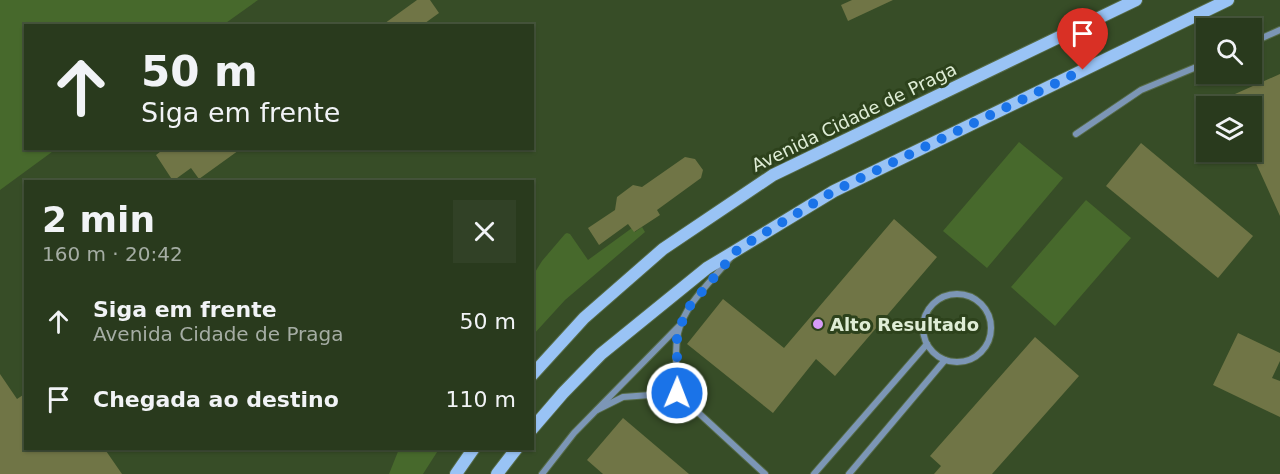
<!DOCTYPE html>
<html lang="pt">
<meta charset="utf-8">
<style>
body{margin:0;font-family:"DejaVu Sans",sans-serif;background:#314126;color:#f1f3f6;height:100vh;display:flex;flex-direction:column;font-size:22px;white-space:nowrap}
*{box-sizing:border-box;margin:0}
p{font-size:20px;color:#a5ada4}
.icon{flex:none;width:33px;height:33px;fill:none;stroke:currentColor;stroke-width:2;stroke-linecap:round;stroke-linejoin:round}
.map{position:relative;flex:1;overflow:hidden}
.sheet{position:absolute;left:24px;top:180px;width:510px;height:270px;display:flex;flex-direction:column;background:#293a1d;border-radius:0px;box-shadow:0 2px 4px #0004,0 0 0 2px #45543b}
.sheet>*{flex:none}
.banner{position:absolute;left:24px;top:24px;width:510px;height:126px;border-radius:0px;box-shadow:0 2px 4px #0004,0 0 0 2px #45543b;background:#293a1d;color:#f1f3f6;overflow:hidden}
.buttons{position:absolute;left:1196px;top:18px;display:grid;gap:12px}
.buttons a{display:grid;place-items:center;width:66px;height:66px;border-radius:0px;background:#293a1d;box-shadow:0 2px 4px #0004,0 0 0 2px #45543b;font-size:30px}
.pin{position:absolute;display:grid;place-items:center;width:51px;height:51px;color:#fff;margin:-62px -26px;border-radius:50% 50% 50% 0;rotate:-45deg;box-shadow:0 0 6px #0007}
.pin .icon{rotate:45deg}
.me{position:absolute;width:66px;margin:-33px;rotate:1deg;stroke-linejoin:round;filter:drop-shadow(0 0 4px #0008)}
.turn{display:flex;align-items:center;gap:21px;height:126px;padding:0 18px;font-size:27px}
.turn .icon{width:78px;height:78px;stroke-width:2.5}
.turn b{display:block;font-size:42px;line-height:51px}
.round{display:grid;place-items:center;flex:none;width:63px;height:63px;border-radius:0px;background:#314126}
.head{display:flex;align-items:center;justify-content:space-between;height:102px;padding:0 18px}
h1{font-size:36px;font-weight:600;line-height:45px}
ul{padding:0;list-style:none}
li{display:flex;align-items:center;gap:18px;height:78px;padding:0 18px}
li div{flex:1}
li b{display:block;font-size:22px}
li em{font-style:normal}
.map>svg:first-child{display:block}
</style>
<div class="map">
<svg width="1280" height="474" viewBox="0 0 1280 474">
<rect width="100%" height="100%" fill="#374d27"/>
<g fill="#47692c">
<polygon points="0,0 258,0 223,25 26,26 26,148 56,149 0,190"/>
<polygon points="1019,142 1063,178 987,268 943,231"/>
<polygon points="1086,200 1131,238 1055,326 1011,287"/>
<polygon points="642,227 645,232 565,300 533,335 532,277 542,261 565,234 567,233 570,234 588,260 632,228 635,232"/>
<polygon points="399,449 399,448 439,449 423,474 389,474"/>
</g>
<g fill="#707546">
<polygon points="417,0 430,0 439,13 421,26 381,26"/>
<polygon points="852,0 893,0 848,21 841,5"/>
<polygon points="1280,74 1280,216 1251,152 1251,106 1208,106"/>
<polygon points="1141,143 1253,236 1218,278 1106,186"/>
<polygon points="165,148 242,148 199,179 191,168 173,181 156,155"/>
<polygon points="685,157 695,159 703,170 701,178 657,210 660,215 634,232 628,224 599,245 588,228 615,210 617,197 633,185 642,187"/>
<polygon points="894,219 937,257 835,376 816,359 773,413 687,344 723,299 784,348"/>
<polygon points="1238,333 1280,353 1280,361 1272,378 1280,381 1280,417 1213,385"/>
<polygon points="1035,337 1079,376 992,474 934,474 941,466 930,456"/>
<polygon points="0,374 17,399 26,393 26,448 104,448 122,474 0,474"/>
<polygon points="623,418 689,474 603,474 587,460"/>
</g>
<g fill="none" stroke-linecap="round" stroke-linejoin="round">
<defs>
<g id="minor">
<polyline points="1251,43 1280,30"/>
<polyline points="1076,134 1141,90 1206,63"/>
<circle cx="957" cy="328" r="34"/>
<polyline points="677,393 765,474"/>
<path d="M 597,410 L 623,397 L 677,393 C 677,374 674,352 678,333 C 685,303 713,280 731,257"/>
<polyline points="542,474 574,433 678,327"/>
<polyline points="814,474 927,344"/>
<polyline points="849,474 945,360"/>
</g>
<g id="secondary">
<polyline points="532,375 584,318 663,249 773,175 1136,0"/>
<polyline points="532,429 563,393 601,354 707,268 834,191 1228,0"/>
<polyline points="456,474 474,448"/>
<polyline points="497,474 517,448"/>
</g>
</defs>
<use href="#minor" stroke="#556a46" stroke-width="8"/>
<use href="#secondary" stroke="#556a46" stroke-width="14"/>
<use href="#minor" stroke="#7c96b6" stroke-width="6"/>
<use href="#secondary" stroke="#99c3f5" stroke-width="12"/>
</g>
<g fill="none" stroke-linecap="round" stroke-linejoin="round">
<polyline stroke="#1a73e8" stroke-width="10" stroke-dasharray="0 18" points="677,393 677,339 683,319 689,307 738,249 834,191 1083,70"/>
</g>
<circle fill="#d89bf8" stroke="#2d421c" stroke-width="2" cx="818" cy="324" r="6"/>
<g text-anchor="middle" dominant-baseline="central" stroke-width="6" stroke-linejoin="round" paint-order="stroke">
<g font-size="18" fill="#dfedd6" stroke="#2d421c">
<text transform="translate(854 117) rotate(-26)">Avenida Cidade de Praga</text>
</g>
<g font-size="18" font-weight="bold" fill="#dfedd6" stroke="#2d421c" text-anchor="start">
<text x="830" y="324">Alto Resultado</text>
</g>
</g>
</svg>
<div class="buttons">
<a><svg class="icon" aria-label="search" viewBox="0 0 24 24"><circle cx="10" cy="10" r="6"/><path d="M15 15l6 6"/></svg></a>
<a><svg class="icon" aria-label="layers" viewBox="0 0 24 24"><path d="M12 4l9 5-9 5-9-5zM3 14l9 5 9-5"/></svg></a>
</div>
<div class="pin" style="left:1083px;top:70px;background:#d93025"><svg class="icon" aria-label="arrive" viewBox="0 0 24 24"><path d="M6 21V4h12l-3 4 3 4H6"/></svg></div>
<svg class="me" style="left:677px;top:393px" viewBox="-20 -20 40 40"><circle r="17" fill="#1a73e8" stroke="#fff" stroke-width="3"/><path d="M0-11L8 9 0 5-8 9z" fill="#fff"/></svg>
<div class="banner">
<div class="turn"><svg class="icon" aria-label="ahead" viewBox="0 0 24 24"><path d="M12 20V5M6 11l6-6 6 6"/></svg><div><b>50 m</b>Siga em frente</div></div>
</div>
<section class="sheet">
<div class="head"><div><h1>2 min</h1><p>160 m · 20:42</p></div><a class="round"><svg class="icon" aria-label="close" viewBox="0 0 24 24"><path d="M6 6l12 12M18 6L6 18"/></svg></a></div>
<ul>
<li><svg class="icon" aria-label="ahead" viewBox="0 0 24 24"><path d="M12 20V5M6 11l6-6 6 6"/></svg><div><b>Siga em frente</b><p>Avenida Cidade de Praga</p></div><em>50 m</em></li>
<li><svg class="icon" aria-label="arrive" viewBox="0 0 24 24"><path d="M6 21V4h12l-3 4 3 4H6"/></svg><div><b>Chegada ao destino</b></div><em>110 m</em></li>
</ul>
</section>
</div>
